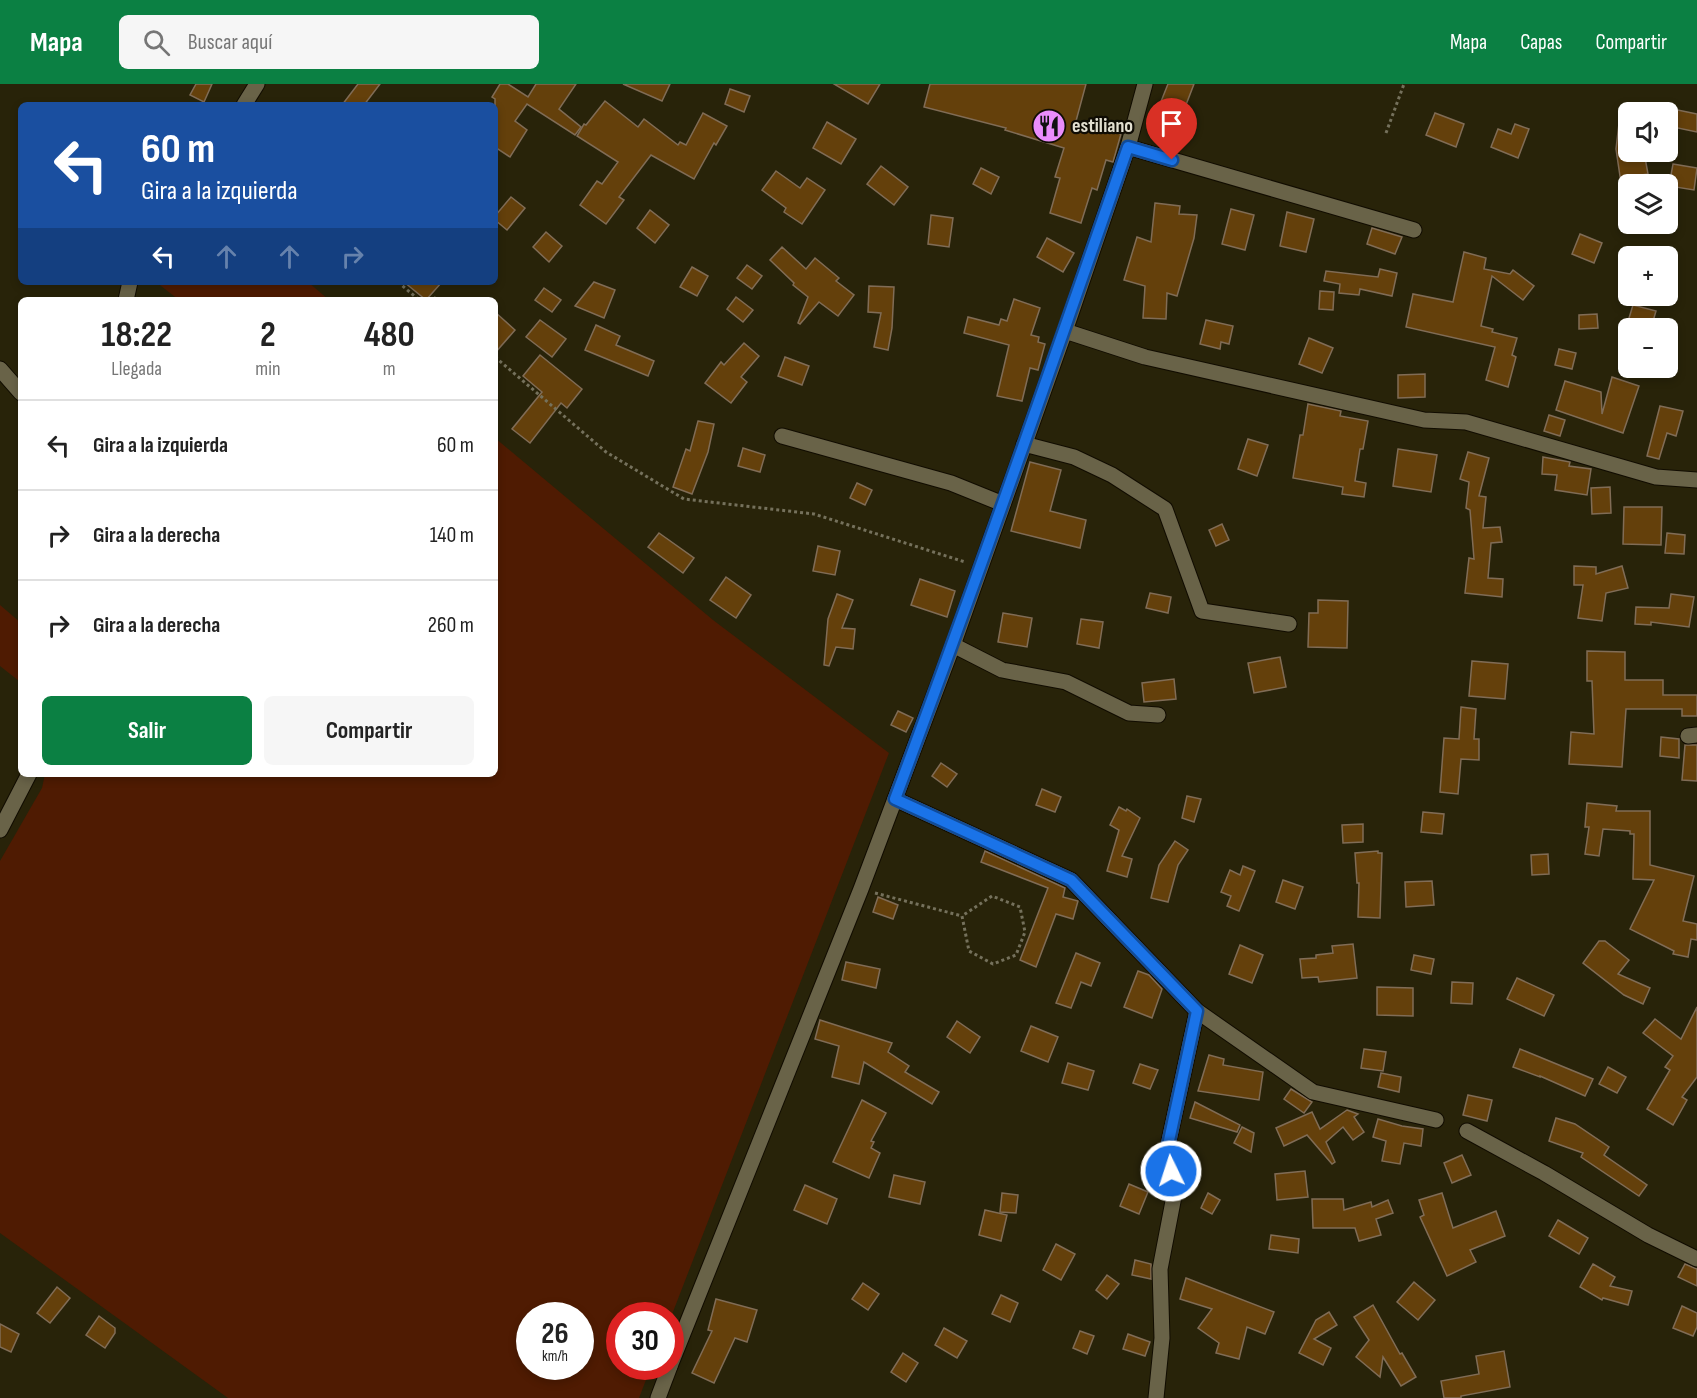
<!DOCTYPE html>
<html lang="es">
<meta charset="utf-8">
<style>
body{margin:0;font-family:"Sofia Sans Condensed",sans-serif;background:#f6f6f6;color:#222;height:100vh;display:flex;flex-direction:column;font-size:22px;white-space:nowrap}
*{box-sizing:border-box;margin:0}
p{font-size:20px;color:#767676}
.icon{flex:none;width:33px;height:33px;fill:none;stroke:currentColor;stroke-width:2;stroke-linecap:round;stroke-linejoin:round}
.map{position:relative;flex:1;overflow:hidden}
.details{position:absolute;left:18px;top:213px;width:480px;height:480px;display:flex;flex-direction:column;background:#fff;border-radius:9px;box-shadow:0 3px 9px #0003}
.details>*{flex:none}
.banner{position:absolute;left:18px;top:18px;width:480px;height:183px;border-radius:9px;box-shadow:0 3px 9px #0003;background:#1a4fa0;color:#fff;overflow:hidden}
.fabs{position:absolute;left:1618px;top:18px;display:grid;gap:12px}
.fabs a{display:grid;place-items:center;width:60px;height:60px;border-radius:9px;background:#fff;box-shadow:0 3px 9px #0003;font-size:30px}
.speed{position:absolute;left:516px;top:1218px;display:flex;gap:12px;font-size:30px;font-weight:700;text-align:center}
.speed>*{display:grid;place-content:center;width:78px;height:78px;border-radius:50%;background:#fff;box-shadow:0 3px 9px #0003;line-height:1}
.speed small{font-size:15px;font-weight:400}
.speed .limit{border:9px solid #d22;background:#fff;color:#111}
.pin{position:absolute;display:grid;place-items:center;width:51px;height:51px;color:#fff;margin:-62px -26px;border-radius:50% 50% 50% 0;rotate:-45deg;box-shadow:0 0 6px #0007}
.pin .icon{rotate:45deg}
.me{position:absolute;width:66px;margin:-33px;rotate:356deg;stroke-linejoin:round;filter:drop-shadow(0 0 4px #0008)}
.turn{display:flex;align-items:center;gap:21px;height:126px;padding:0 24px;font-size:27px}
.turn .icon{width:78px;height:78px;stroke-width:2.5}
.turn b{display:block;font-size:42px;line-height:51px}
.lanes{display:flex;align-items:center;height:57px;padding:0 24px;background:#0003;justify-content:center;gap:30px;direction:ltr}
.lanes .off{opacity:.35}
.eta{display:flex;justify-content:space-evenly;align-items:center;height:102px;text-align:center}
.eta b{font-size:36px;font-weight:700;line-height:42px}
.action{display:flex;gap:12px;margin-top:auto;padding:12px 24px}
.action a{flex:1;height:69px;border-radius:9px;background:#0b8043;color:#fff;font-size:24px;font-weight:700;line-height:69px;text-align:center}
.action a+a{background:#f6f6f6;color:#222}
ul{padding:0;list-style:none}
li{display:flex;align-items:center;gap:18px;height:90px;padding:0 24px;border-top:2px solid #e0e0e0}
li div{flex:1}
li b{display:block;font-size:22px}
li em{font-style:normal}
header{display:flex;align-items:center;gap:36px;box-sizing:border-box;height:84px;padding:0 30px;background:#0b8043;color:#fff}
header strong{font-size:28px}
nav{display:flex;gap:33px;margin-inline-start:auto;font-size:21px}
.search{width:420px;height:54px;background:#f6f6f6;display:flex;align-items:center;gap:15px;box-sizing:border-box;padding:0 21px;border-radius:9px;color:#767676;font-size:22px}
.map>svg:first-child{display:block}
</style>
<header>
<strong>Mapa</strong>
<div class="search"><svg class="icon" aria-label="search" viewBox="0 0 24 24"><circle cx="10" cy="10" r="6"/><path d="M15 15l6 6"/></svg>Buscar aquí</div>
<nav><a>Mapa</a><a>Capas</a><a>Compartir</a></nav>
</header>
<div class="map">
<svg width="1697" height="1314" viewBox="0 0 1697 1314">
<rect width="100%" height="100%" fill="#282309"/>
<g fill="#4f1b02" fill-rule="evenodd">
<polygon points="156,198 308,198 329,216 179,216"/>
<path d="M 495,354 L 713,536 L 889,669 L 671,1233 L 620,1232 L 620,1282 L 651,1283 L 639,1314 L 228,1314 L 0,1149 L 0,777 L 42,704 L 45,690 L 495,690 ZM 530,1232 L 580,1232 L 580,1282 L 530,1282 Z"/>
<polygon points="0,521 21,539 21,595 19,597 0,582"/>
</g>
<g fill="#64400b" stroke="#806c56" stroke-width="1.5">
<polygon points="196,0 212,0 204,18 190,11"/>
<polygon points="358,0 380,0 364,21 342,21"/>
<polygon points="500,0 508,0 528,13 536,0 576,0 559,25 581,43 575,51 527,20 515,37 527,46 510,73 495,63 495,15 492,13"/>
<polygon points="623,0 670,0 662,17"/>
<polygon points="834,0 880,0 868,20"/>
<polygon points="930,0 1086,0 1076,37 1121,50 1113,78 1106,76 1097,106 1092,104 1081,139 1050,129 1060,94 1055,93 1064,64 1005,46 1006,44 924,23"/>
<polygon points="1168,0 1194,0 1179,39 1156,30"/>
<polygon points="730,5 750,12 744,28 725,20"/>
<polygon points="605,17 638,43 644,35 678,61 680,58 686,61 703,29 727,42 716,61 714,59 694,95 651,71 619,113 624,116 606,140 580,121 597,97 602,100 618,78 577,52 584,40 586,41"/>
<polygon points="1668,24 1697,30 1697,48 1668,42"/>
<polygon points="1435,29 1464,40 1456,63 1426,51"/>
<polygon points="1620,31 1629,32 1629,71 1644,68 1648,90 1629,93 1629,98 1621,99 1616,65"/>
<polygon points="827,38 856,55 841,80 813,64"/>
<polygon points="1515,40 1529,45 1518,74 1491,63 1498,45 1511,50"/>
<polygon points="1673,80 1697,84 1694,106 1669,102"/>
<polygon points="881,82 908,103 894,121 867,100"/>
<polygon points="981,84 999,93 991,110 973,100"/>
<polygon points="776,87 800,104 807,94 825,106 802,140 784,128 786,124 762,106"/>
<polygon points="511,113 525,124 507,146 495,136 495,132"/>
<polygon points="1155,119 1180,122 1179,130 1197,131 1194,154 1177,212 1167,209 1166,235 1143,234 1145,202 1124,196 1137,153 1151,158"/>
<polygon points="1231,125 1254,131 1245,166 1222,160"/>
<polygon points="650,126 669,141 655,159 637,144"/>
<polygon points="1287,128 1314,135 1306,168 1280,162"/>
<polygon points="931,131 953,134 949,163 928,160"/>
<polygon points="1372,144 1402,153 1395,170 1367,160"/>
<polygon points="546,148 562,162 549,178 533,163"/>
<polygon points="1580,150 1602,159 1594,179 1572,170"/>
<polygon points="1047,154 1074,169 1063,188 1037,173"/>
<polygon points="782,163 806,185 815,174 839,194 836,197 854,211 838,232 819,218 800,240 798,239 808,213 793,201 794,199 770,176"/>
<polygon points="1464,168 1486,174 1484,185 1510,190 1513,186 1534,202 1523,216 1492,192 1481,242 1493,245 1492,248 1517,254 1512,271 1516,273 1508,303 1486,296 1495,263 1406,243 1413,210 1453,218"/>
<polygon points="747,181 762,192 752,205 737,194"/>
<polygon points="692,183 708,192 697,212 680,203"/>
<polygon points="1380,185 1397,189 1392,212 1360,205 1359,211 1339,209 1340,200 1324,197 1326,187 1378,193"/>
<polygon points="404,198 442,198 426,216"/>
<polygon points="594,198 615,206 604,234 575,222"/>
<polygon points="869,202 894,203 892,244 888,266 874,263 881,229 868,228"/>
<polygon points="544,204 561,216 552,228 535,216"/>
<polygon points="1320,207 1334,208 1333,226 1319,225"/>
<polygon points="736,213 753,226 743,238 727,225"/>
<polygon points="1014,215 1040,224 1031,251 1039,253 1038,258 1045,260 1038,286 1030,284 1022,317 997,312 1009,261 964,249 968,233 999,241 1001,235 1007,237"/>
<polygon points="1633,221 1656,227 1651,244 1626,244"/>
<polygon points="495,228 515,246 495,269"/>
<polygon points="1597,230 1598,244 1579,245 1579,231"/>
<polygon points="540,236 566,255 552,273 526,253"/>
<polygon points="1206,236 1233,242 1229,260 1221,258 1220,265 1200,260"/>
<polygon points="596,241 620,252 616,261 654,277 648,292 585,266"/>
<polygon points="1309,254 1333,264 1322,289 1299,280"/>
<polygon points="744,259 759,272 741,293 747,298 731,319 705,299 721,278 724,281"/>
<polygon points="1559,265 1576,269 1572,285 1555,281"/>
<polygon points="540,271 582,305 567,324 561,319 530,359 512,345 542,308 523,292"/>
<polygon points="785,273 809,282 802,301 778,292"/>
<polygon points="1425,290 1425,313 1398,314 1398,291"/>
<polygon points="1612,293 1639,302 1623,349 1556,326 1565,297 1601,308 1602,330"/>
<polygon points="1308,320 1341,327 1340,332 1368,337 1363,365 1360,365 1355,397 1366,399 1364,413 1342,410 1343,403 1293,394 1300,351 1303,351"/>
<polygon points="1660,322 1683,327 1676,352 1667,349 1659,375 1647,372"/>
<polygon points="1549,331 1565,336 1560,352 1544,347"/>
<polygon points="698,337 714,340 708,368 692,410 673,403 686,365 690,367"/>
<polygon points="1248,355 1268,361 1257,392 1238,385"/>
<polygon points="743,364 765,371 760,388 738,382"/>
<polygon points="1398,365 1437,371 1431,408 1393,402"/>
<polygon points="1468,368 1489,374 1479,412 1486,413 1483,444 1500,443 1502,458 1491,459 1488,494 1503,495 1502,513 1465,509 1469,474 1474,475 1470,426 1466,424 1469,398 1460,395"/>
<polygon points="1543,373 1570,378 1569,382 1591,385 1587,411 1555,406 1557,391 1542,390"/>
<polygon points="1030,378 1061,386 1050,427 1086,436 1080,464 1011,447"/>
<polygon points="857,399 872,406 865,421 850,414"/>
<polygon points="1610,403 1611,429 1592,430 1591,404"/>
<polygon points="1624,423 1662,423 1661,461 1623,460"/>
<polygon points="1222,440 1229,456 1216,462 1209,446"/>
<polygon points="659,449 694,474 683,489 648,463"/>
<polygon points="1667,449 1685,451 1684,470 1665,469"/>
<polygon points="818,462 840,467 835,491 813,487"/>
<polygon points="1574,482 1596,483 1596,490 1622,482 1628,504 1606,509 1602,537 1578,534 1583,501 1574,501"/>
<polygon points="726,493 751,511 736,534 710,516"/>
<polygon points="920,495 955,507 947,533 911,521"/>
<polygon points="1150,509 1171,513 1168,529 1146,524"/>
<polygon points="837,510 853,516 842,544 855,545 853,565 836,563 829,582 824,581 828,535"/>
<polygon points="1671,510 1694,513 1689,543 1651,538 1651,541 1635,540 1636,523 1669,524"/>
<polygon points="1318,516 1348,517 1347,564 1308,563 1309,529 1318,529"/>
<polygon points="1003,529 1032,534 1027,563 998,558"/>
<polygon points="1081,535 1103,538 1099,564 1077,560"/>
<polygon points="1587,567 1625,568 1625,596 1663,596 1663,611 1697,611 1697,632 1682,632 1682,625 1626,625 1622,683 1569,680 1571,648 1594,650 1592,597 1587,597"/>
<polygon points="1280,573 1286,603 1254,609 1248,579"/>
<polygon points="1472,577 1508,580 1505,615 1469,612"/>
<polygon points="1174,595 1176,615 1144,618 1142,599"/>
<polygon points="1461,623 1476,625 1474,655 1479,655 1479,676 1461,675 1458,710 1440,708 1444,654 1459,655"/>
<polygon points="898,627 913,634 906,648 891,641"/>
<polygon points="1661,653 1679,655 1679,674 1660,672"/>
<polygon points="1685,661 1697,661 1697,697 1682,696"/>
<polygon points="941,679 957,690 947,703 932,692"/>
<polygon points="1042,705 1061,713 1055,728 1036,721"/>
<polygon points="1187,712 1201,715 1194,738 1182,734"/>
<polygon points="1587,719 1617,722 1616,727 1650,727 1650,781 1694,792 1683,837 1697,840 1697,856 1691,855 1688,873 1673,870 1674,867 1630,845 1654,796 1633,795 1634,750 1630,750 1630,747 1603,745 1599,772 1585,770 1589,743 1585,743"/>
<polygon points="1119,723 1126,727 1127,725 1140,734 1122,772 1132,775 1127,793 1107,787 1119,746 1110,741"/>
<polygon points="1423,728 1444,730 1442,750 1421,748"/>
<polygon points="1363,740 1363,758 1343,759 1342,741"/>
<polygon points="1175,757 1188,766 1178,781 1168,818 1151,814 1159,781"/>
<polygon points="985,767 1065,804 1063,813 1078,817 1073,835 1056,830 1036,883 1020,876 1048,804 981,778"/>
<polygon points="1378,767 1378,769 1382,769 1380,834 1358,833 1359,799 1357,799 1355,769"/>
<polygon points="1548,770 1549,790 1532,791 1531,771"/>
<polygon points="1243,782 1255,787 1239,827 1227,822 1231,812 1221,808 1230,786 1240,791"/>
<polygon points="1283,796 1303,803 1295,825 1276,818"/>
<polygon points="1432,797 1434,821 1406,823 1405,798"/>
<polygon points="878,813 898,821 893,835 873,828"/>
<polygon points="1599,857 1605,857 1629,876 1618,890 1650,904 1643,920 1624,911 1583,879"/>
<polygon points="1353,860 1357,894 1319,898 1318,893 1302,894 1300,875 1316,874 1316,871 1333,869 1332,862"/>
<polygon points="1240,861 1263,871 1252,899 1229,890"/>
<polygon points="1076,869 1100,879 1091,902 1081,898 1071,924 1056,919"/>
<polygon points="1414,871 1434,875 1431,890 1411,886"/>
<polygon points="846,878 880,885 876,904 842,896"/>
<polygon points="1138,887 1149,891 1162,905 1152,934 1124,923"/>
<polygon points="1517,894 1554,911 1544,932 1507,915"/>
<polygon points="1452,898 1473,899 1472,920 1451,919"/>
<polygon points="1377,903 1413,904 1413,932 1377,931"/>
<polygon points="1697,923 1697,993 1682,1013 1687,1016 1673,1041 1647,1025 1670,986 1665,983 1673,972 1643,949 1655,935 1681,955"/>
<polygon points="820,936 892,959 888,968 909,982 905,988 939,1008 932,1020 864,978 859,1000 832,993 839,962 815,955"/>
<polygon points="957,937 980,953 970,969 947,953"/>
<polygon points="1031,942 1058,953 1048,978 1021,967"/>
<polygon points="1364,965 1386,968 1383,987 1361,984"/>
<polygon points="1520,965 1593,995 1585,1012 1540,992 1540,993 1513,983"/>
<polygon points="1209,971 1224,975 1223,981 1263,988 1259,1016 1198,1007"/>
<polygon points="1068,979 1094,987 1088,1006 1062,999"/>
<polygon points="1140,980 1158,986 1150,1005 1133,999"/>
<polygon points="1608,983 1626,993 1617,1009 1599,1000"/>
<polygon points="1381,989 1401,993 1399,1008 1378,1003"/>
<polygon points="1291,1005 1312,1018 1304,1029 1284,1015"/>
<polygon points="1468,1011 1492,1016 1487,1037 1463,1031"/>
<polygon points="862,1016 886,1029 871,1057 874,1058 871,1064 880,1069 869,1094 833,1078"/>
<polygon points="1195,1018 1240,1041 1237,1048 1190,1034"/>
<polygon points="1347,1026 1358,1030 1354,1033 1364,1048 1353,1056 1343,1043 1326,1058 1335,1078 1332,1080 1307,1051 1284,1062 1276,1044 1312,1028 1320,1045"/>
<polygon points="1556,1034 1575,1040 1609,1063 1604,1071 1647,1101 1639,1112 1581,1073 1583,1069 1549,1057"/>
<polygon points="1378,1035 1402,1042 1423,1045 1421,1062 1404,1059 1400,1080 1382,1077 1386,1057 1373,1053"/>
<polygon points="1242,1043 1254,1049 1251,1068 1234,1059"/>
<polygon points="1462,1071 1471,1091 1452,1099 1444,1079"/>
<polygon points="1305,1087 1308,1113 1277,1116 1275,1090"/>
<polygon points="894,1091 925,1098 920,1120 889,1113"/>
<polygon points="1129,1100 1148,1108 1139,1130 1120,1122"/>
<polygon points="805,1101 837,1115 827,1140 794,1126"/>
<polygon points="1002,1109 1018,1111 1016,1129 1000,1128"/>
<polygon points="1208,1109 1220,1116 1212,1130 1201,1124"/>
<polygon points="1442,1109 1453,1144 1496,1127 1505,1152 1470,1166 1476,1178 1447,1192 1420,1133 1424,1131 1419,1116"/>
<polygon points="1312,1115 1343,1115 1344,1126 1371,1118 1372,1123 1388,1116 1393,1129 1376,1135 1381,1151 1359,1157 1355,1144 1313,1144"/>
<polygon points="985,1126 1007,1131 1001,1157 979,1151"/>
<polygon points="1558,1136 1588,1154 1579,1170 1549,1152"/>
<polygon points="1271,1151 1299,1155 1298,1169 1269,1165"/>
<polygon points="1056,1160 1075,1170 1061,1196 1043,1186"/>
<polygon points="1135,1176 1151,1180 1151,1195 1132,1191"/>
<polygon points="1593,1180 1615,1193 1610,1202 1632,1207 1628,1221 1603,1214 1602,1216 1580,1203"/>
<polygon points="1685,1180 1697,1185 1697,1202 1678,1193"/>
<polygon points="1107,1191 1119,1200 1107,1215 1096,1206"/>
<polygon points="1186,1194 1274,1228 1265,1250 1247,1243 1239,1275 1216,1269 1219,1259 1198,1244 1212,1225 1180,1215"/>
<polygon points="1414,1198 1435,1216 1418,1236 1397,1218"/>
<polygon points="863,1199 879,1210 868,1226 852,1215"/>
<polygon points="57,1203 70,1214 50,1239 37,1229"/>
<polygon points="1001,1211 1018,1219 1010,1238 992,1230"/>
<polygon points="716,1215 757,1226 747,1258 735,1254 714,1299 692,1289 712,1247 708,1246"/>
<polygon points="1373,1221 1400,1270 1402,1269 1416,1293 1401,1302 1383,1273 1380,1293 1356,1273 1369,1256 1354,1233"/>
<polygon points="1682,1222 1697,1229 1697,1243 1693,1252 1673,1244"/>
<polygon points="1329,1228 1337,1241 1314,1255 1331,1264 1323,1281 1299,1269 1316,1236"/>
<polygon points="99,1232 115,1244 115,1249 105,1264 86,1251"/>
<polygon points="0,1240 19,1250 11,1268 0,1263"/>
<polygon points="944,1244 967,1257 957,1274 935,1261"/>
<polygon points="1080,1247 1094,1252 1087,1270 1073,1264"/>
<polygon points="1128,1250 1150,1258 1145,1272 1123,1265"/>
<polygon points="1504,1267 1510,1303 1461,1312 1461,1314 1444,1314 1441,1297 1479,1290 1476,1272"/>
<polygon points="903,1269 918,1279 906,1298 891,1288"/>
</g>
<g fill="none" stroke-linecap="round" stroke-linejoin="round">
<defs>
<g id="minor">
<polyline points="244,21 257,0"/>
<polyline points="1128,63 1414,146"/>
<polyline points="126,216 130,198"/>
<polyline points="1065,247 1145,273 1424,336 1466,338 1656,393 1697,396"/>
<polyline points="0,285 21,309"/>
<polyline points="782,352 951,399 1003,420"/>
<polyline points="1024,360 1074,373 1112,391 1165,425 1202,527 1289,540"/>
<polyline points="953,561 1002,586 1066,598 1129,629 1158,631"/>
<polyline points="1688,652 1697,651"/>
<polyline points="895,715 1071,796 1197,927 1313,1008 1436,1036"/>
<polyline points="0,746 29,690"/>
<polyline points="1467,1047 1544,1089 1648,1151 1697,1175"/>
<polyline points="670,1282 861,805 953,561 1065,247 1128,63 1145,0"/>
<polyline points="658,1314 670,1282"/>
<polyline points="1156,1314 1162,1254 1160,1185 1175,1107 1167,1066 1197,927"/>
</g>
</defs>
<use href="#minor" stroke="#110c00" stroke-width="17"/>
<g stroke="#75715c" stroke-width="3" stroke-dasharray="3 3" stroke-linecap="butt">
<polyline points="1386,49 1404,0"/>
<polyline points="398,198 419,216"/>
<polyline points="429,216 433,213 438,216"/>
<polyline points="495,273 606,368 684,415 814,430 965,478"/>
<polyline points="875,809 962,832 969,867 993,880 1016,871 1025,848 1020,823 992,812 962,832"/>
</g>
<use href="#minor" stroke="#696348" stroke-width="15"/>
</g>
<g fill="none" stroke-linecap="round" stroke-linejoin="round">
<defs>
<path id="route" d="M 1171,1087 L 1167,1066 L 1197,927 L 1071,796 L 895,715 C 976,499 1052,281 1128,63 L 1172,76"/>
</defs>
<use href="#route" stroke="#114b97" stroke-width="15"/>
<use href="#route" stroke="#1a73e8" stroke-width="10"/>
</g>
<defs>
<symbol id="restaurant-disc" viewBox="-11 -11 22 22"><circle r="9.5" fill="#ea8dfc" stroke="#0f0c04"/><path d="M-5-6h1v4h1v-4h1v4h1v-4h1v5L-1.5 .5V6h-2V.5L-5-1ZM5-6V6H3V1.5H1.5Q1.5-4 5-6Z" fill="#111"/></symbol>
</defs>
<g fill-rule="evenodd">
<use href="#restaurant-disc" x="1030" y="23" width="38" height="38"/>
</g>
<g text-anchor="middle" dominant-baseline="central" stroke-width="4.5" stroke-linejoin="round" paint-order="stroke">
<g font-size="20" font-weight="bold" fill="#e2dfd0" stroke="#0f0c04" text-anchor="start">
<text x="1072" y="42">estiliano</text>
</g>
</g>
</svg>
<div class="fabs">
<a><svg class="icon" aria-label="sound" viewBox="0 0 24 24"><path d="M4 9h4l5-4v14l-5-4H4zM17 9q2 3 0 6"/></svg></a>
<a><svg class="icon" aria-label="layers" viewBox="0 0 24 24"><path d="M12 4l9 5-9 5-9-5zM3 14l9 5 9-5"/></svg></a>
<a>+</a>
<a>−</a>
</div>
<div class="speed"><div>26<small>km/h</small></div><div class="limit">30</div></div>
<div class="pin" style="left:1172px;top:76px;background:#d93025"><svg class="icon" aria-label="arrive" viewBox="0 0 24 24"><path d="M6 21V4h12l-3 4 3 4H6"/></svg></div>
<svg class="me" style="left:1171px;top:1087px" viewBox="-20 -20 40 40"><circle r="17" fill="#1a73e8" stroke="#fff" stroke-width="3"/><path d="M0-11L8 9 0 5-8 9z" fill="#fff"/></svg>
<div class="banner">
<div class="turn"><svg class="icon" aria-label="left" viewBox="0 0 24 24"><path d="M17 20v-9H6M10 6l-5 5 5 5"/></svg><div><b>60 m</b>Gira a la izquierda</div></div>
<div class="lanes"><svg class="icon" aria-label="left" viewBox="0 0 24 24"><path d="M17 20v-9H6M10 6l-5 5 5 5"/></svg><svg class="icon off" aria-label="ahead" viewBox="0 0 24 24"><path d="M12 20V5M6 11l6-6 6 6"/></svg><svg class="icon off" aria-label="ahead" viewBox="0 0 24 24"><path d="M12 20V5M6 11l6-6 6 6"/></svg><svg class="icon off" aria-label="right" viewBox="0 0 24 24"><path d="M7 20v-9h11M14 6l5 5-5 5"/></svg></div>
</div>
<section class="details">
<div class="eta">
<div><b>18:22</b><p>Llegada</p></div>
<div><b>2</b><p>min</p></div>
<div><b>480</b><p>m</p></div>
</div>
<ul>
<li><svg class="icon" aria-label="left" viewBox="0 0 24 24"><path d="M17 20v-9H6M10 6l-5 5 5 5"/></svg><div><b>Gira a la izquierda</b></div><em>60 m</em></li>
<li><svg class="icon" aria-label="right" viewBox="0 0 24 24"><path d="M7 20v-9h11M14 6l5 5-5 5"/></svg><div><b>Gira a la derecha</b></div><em>140 m</em></li>
<li><svg class="icon" aria-label="right" viewBox="0 0 24 24"><path d="M7 20v-9h11M14 6l5 5-5 5"/></svg><div><b>Gira a la derecha</b></div><em>260 m</em></li>
</ul>
<div class="action"><a>Salir</a><a>Compartir</a></div>
</section>
</div>
